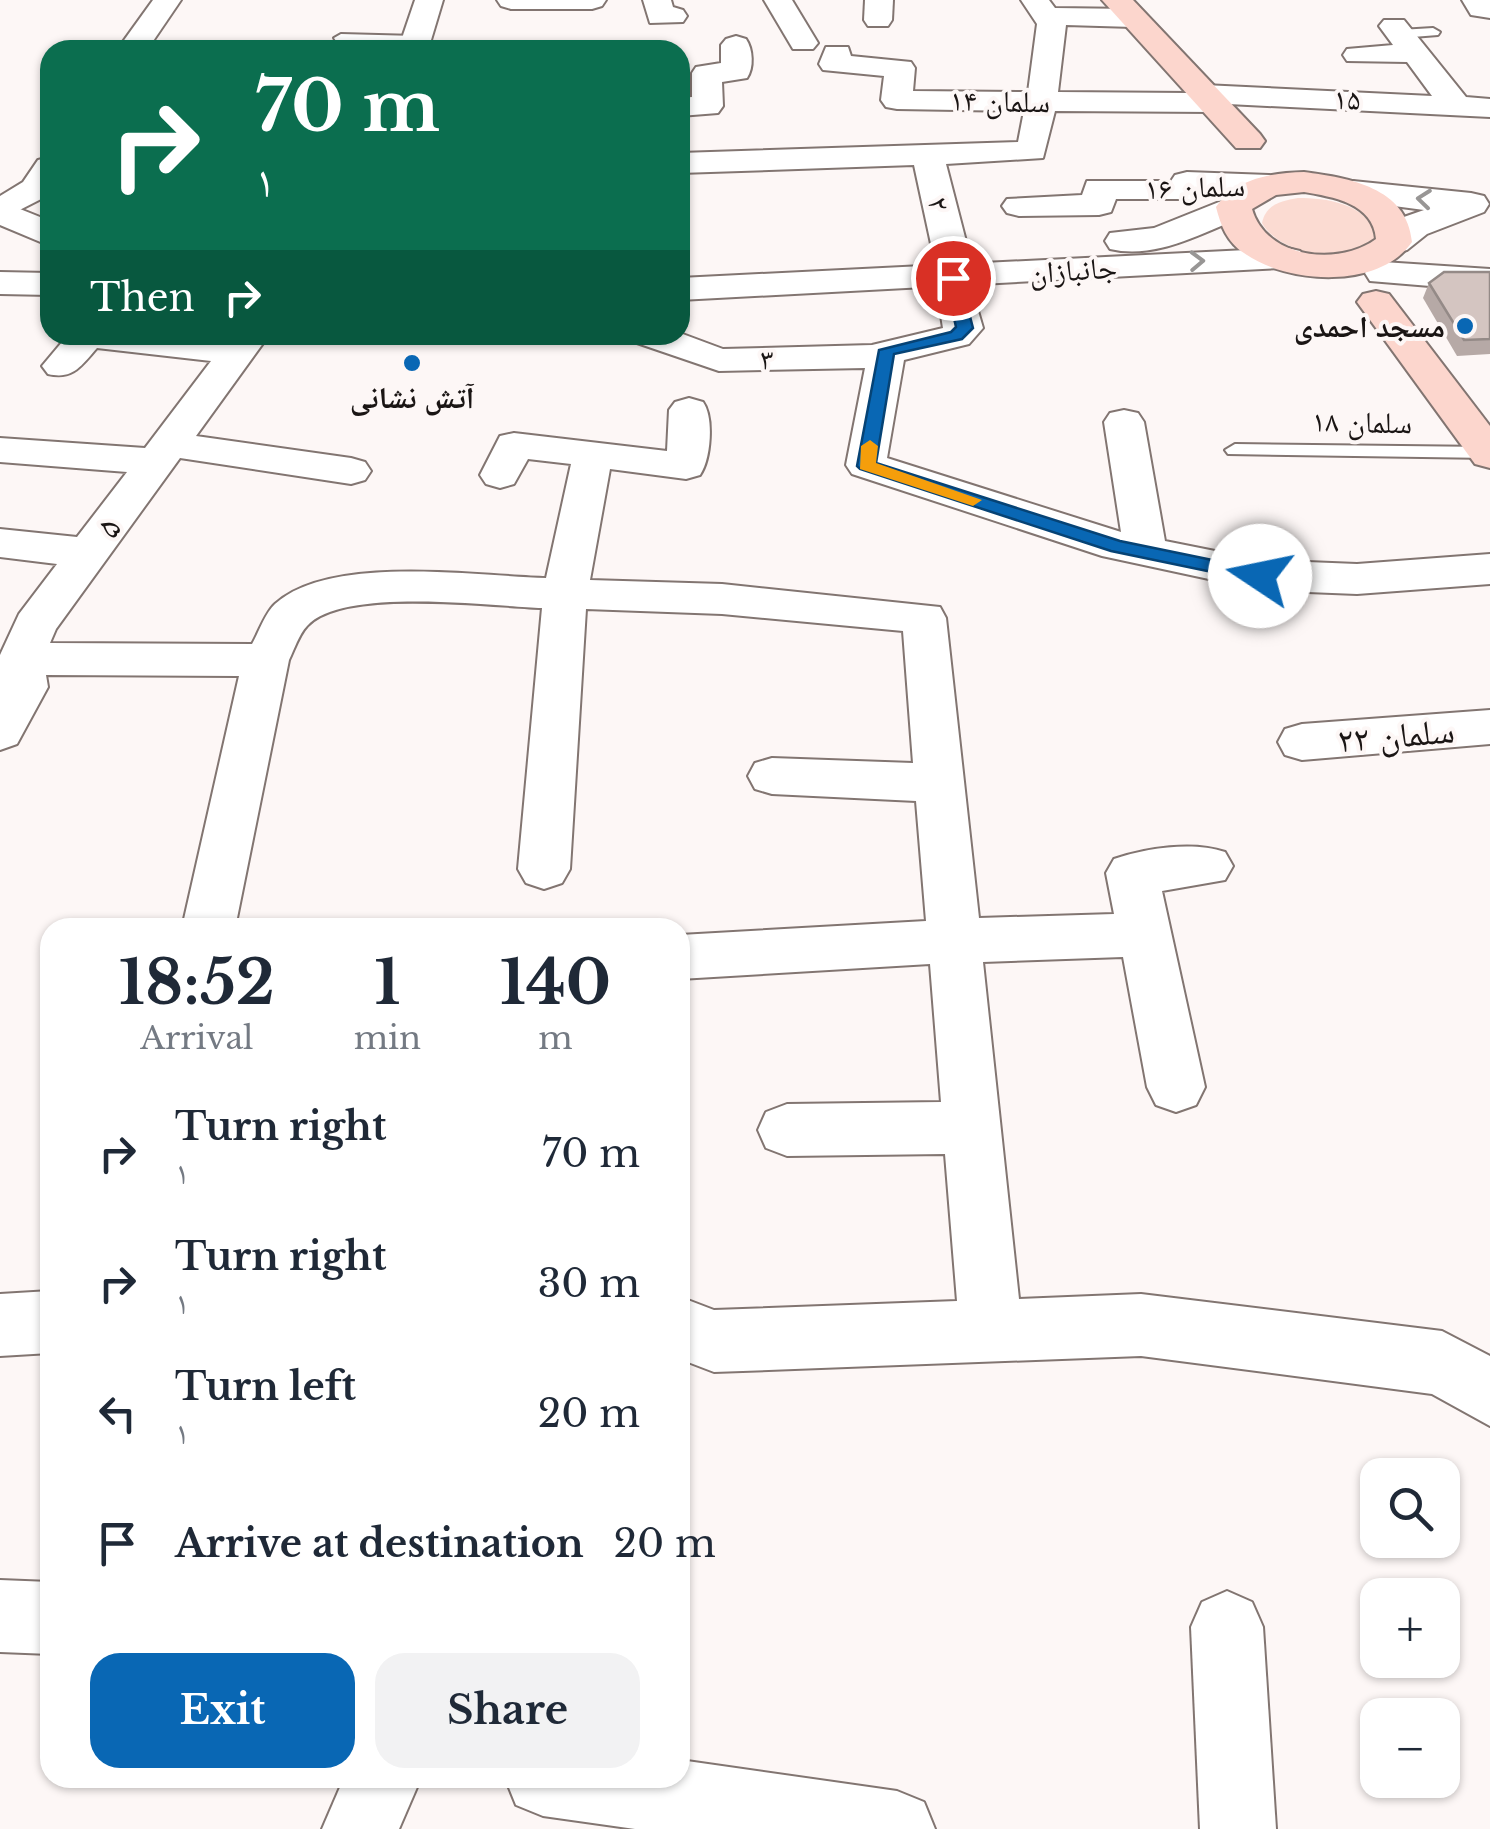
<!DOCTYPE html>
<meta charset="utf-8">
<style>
body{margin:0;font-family:"Libre Baskerville","Noto Naskh Arabic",serif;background:#f2f2f3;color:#1f2937;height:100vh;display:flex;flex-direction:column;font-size:38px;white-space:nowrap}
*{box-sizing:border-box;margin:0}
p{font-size:32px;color:#747a83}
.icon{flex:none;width:55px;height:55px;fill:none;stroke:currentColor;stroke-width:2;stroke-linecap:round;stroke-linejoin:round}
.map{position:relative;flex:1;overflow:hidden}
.sheet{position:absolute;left:40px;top:918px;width:650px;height:870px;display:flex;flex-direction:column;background:#fff;border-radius:30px;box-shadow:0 2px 8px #0004}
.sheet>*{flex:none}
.hud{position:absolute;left:40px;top:40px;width:650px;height:305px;border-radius:30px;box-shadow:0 2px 8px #0004;background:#0b6e4f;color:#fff;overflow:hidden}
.buttons{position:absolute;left:1360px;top:1458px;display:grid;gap:20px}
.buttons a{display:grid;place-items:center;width:100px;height:100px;border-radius:20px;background:#fff;box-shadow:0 2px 8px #0004;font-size:50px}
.pin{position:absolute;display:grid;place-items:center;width:85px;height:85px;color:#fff;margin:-42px;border:5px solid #fff;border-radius:50%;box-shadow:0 2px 10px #0007}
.me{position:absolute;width:110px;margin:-55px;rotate:281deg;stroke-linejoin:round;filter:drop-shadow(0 0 8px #0008)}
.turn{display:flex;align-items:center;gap:35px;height:210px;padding:0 50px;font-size:45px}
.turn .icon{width:130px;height:130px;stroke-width:2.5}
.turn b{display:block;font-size:70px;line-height:85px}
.then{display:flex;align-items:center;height:95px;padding:0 50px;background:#0003;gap:20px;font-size:38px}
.eta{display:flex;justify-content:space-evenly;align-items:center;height:170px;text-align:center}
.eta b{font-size:60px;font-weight:800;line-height:70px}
.action{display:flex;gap:20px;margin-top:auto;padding:20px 50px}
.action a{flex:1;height:115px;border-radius:30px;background:#0967b4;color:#fff;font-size:40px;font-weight:800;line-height:115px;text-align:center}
.action a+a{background:#f2f2f3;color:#1f2937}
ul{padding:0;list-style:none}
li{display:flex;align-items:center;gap:30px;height:130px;padding:0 50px}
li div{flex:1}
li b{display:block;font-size:38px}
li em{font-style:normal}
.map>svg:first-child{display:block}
</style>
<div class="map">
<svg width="1490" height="1829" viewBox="0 0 1490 1829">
<rect width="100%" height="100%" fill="#fdf7f6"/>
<path fill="#fbdbd2" d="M 1298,198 C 1326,198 1365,203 1376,234 C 1361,273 1279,255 1262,223 C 1266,204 1281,201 1298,198 Z"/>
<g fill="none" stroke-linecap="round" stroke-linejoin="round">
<defs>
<g id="service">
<polygon points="1433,28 1440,32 1438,35 1400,38 1393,34 1400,30"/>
<polygon points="341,34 416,36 423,40 416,44 336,41 334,38"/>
<polygon points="1235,444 1488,447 1490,458 1228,454 1225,450"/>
</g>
<g id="minor">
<polygon points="153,0 181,0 147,50 117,50"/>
<polygon points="415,0 443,0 428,50 398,50"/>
<polygon points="497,0 606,0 602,6 592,9 511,9 501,6"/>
<polygon points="643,0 671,0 673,7 683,10 687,16 683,22 650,23"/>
<polygon points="764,0 792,0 818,43 813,49 793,49"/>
<polygon points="865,0 893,0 892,20 888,26 868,26 864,20"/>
<polygon points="1021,0 1049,0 1055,8 1133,9 1143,12 1147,18 1143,24 1133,27 1066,25 1058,92 1189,93 1193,87 1204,85 1432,96 1407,62 1347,61 1343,55 1347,49 1393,45 1379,26 1384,20 1404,20 1466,97 1490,99 1490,117 1228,104 1213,112 1055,111 1043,158 946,164 969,253 963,260 951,264 939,260 933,253 914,165 680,173 680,153 1018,142 1024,111 897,109 886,107 881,100 884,76 823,70 819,64 826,47 848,47 851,56 911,62 915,68 913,91 1028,92 1037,24"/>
<polygon points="1462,0 1490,0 1490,18 1471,15"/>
<path d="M 736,36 L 746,39 C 753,49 754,68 747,78 L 722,82 L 723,106 L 718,113 L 680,116 L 680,98 L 692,97 L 692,73 L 696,67 L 721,63 L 721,45 L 726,39 Z"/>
<polygon points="50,157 47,196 0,220 0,196 23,182 38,160"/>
<polygon points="1187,172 1269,175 1281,178 1286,185 1281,192 1199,192 1195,199 1116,199 1111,212 1099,215 1019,216 1007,213 1002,206 1007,199 1082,195 1087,181 1171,181 1175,175"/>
<polygon points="1383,262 1490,269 1490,291 1370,281 1365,273 1370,265"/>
<polygon points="953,267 966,270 983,328 969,344 904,360 887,458 1121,532 1104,422 1110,413 1124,410 1138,413 1144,422 1165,541 1260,560 1357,564 1490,554 1490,584 1357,594 1260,590 1102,556 852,474 846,465 865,368 719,371 637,343 631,335 680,333 723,349 872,345 943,328 935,278 940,270"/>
<path d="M 68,335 L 183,335 L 227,340 L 231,335 L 269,335 L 196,436 L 351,458 L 365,462 L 371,471 L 365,480 L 351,484 L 180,458 L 56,629 L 50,643 L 252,644 C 259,632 265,613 275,604 C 330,554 475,576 546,578 L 571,464 L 528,459 L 514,484 L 500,488 L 486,484 L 480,475 L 500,436 L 514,433 L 667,451 L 669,410 L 675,402 L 689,398 L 703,402 C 714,417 711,459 700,475 L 686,479 L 610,469 L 590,580 L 722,584 L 940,607 L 946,618 L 979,918 L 1114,914 L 1106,873 L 1114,859 C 1146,848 1193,841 1225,852 L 1233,866 L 1225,880 L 1162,891 L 1205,1087 L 1196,1105 L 1176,1112 L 1156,1105 L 1147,1087 L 1123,957 L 983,962 L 1019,1299 L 1141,1294 L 1442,1331 L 1490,1356 L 1490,1426 L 1432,1394 L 1141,1356 L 714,1372 L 680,1359 L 680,1297 L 714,1310 L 957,1301 L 945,1154 L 787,1156 L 766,1148 L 758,1130 L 766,1112 L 787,1104 L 941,1102 L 930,964 L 680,979 L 680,935 L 926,921 L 916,801 L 772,794 L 755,789 L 748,776 L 755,763 L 772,758 L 913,763 L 903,631 L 722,614 L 586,609 L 570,869 L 562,883 L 544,889 L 526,883 L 518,869 L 542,608 C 489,606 342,587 307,626 C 299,634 294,650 289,660 L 235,928 L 182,928 L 239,676 L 46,675 L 48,687 L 17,744 L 0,750 L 0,655 L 19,614 L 57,564 L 0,557 L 0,529 L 77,537 L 127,472 L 0,462 L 0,438 L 145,448 L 211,361 L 97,348 C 81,366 73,380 48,374 L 42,366 Z"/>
<polygon points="1490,710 1490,744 1302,760 1285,755 1278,742 1285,729 1302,724"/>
<polygon points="50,1291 50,1353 0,1356 0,1294"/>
<polygon points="0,1580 50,1582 50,1654 0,1652"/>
<polygon points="1227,1591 1252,1602 1263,1627 1276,1829 1200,1829 1191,1627 1202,1602"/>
<polygon points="680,1760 897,1791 924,1802 935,1829 635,1829 543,1816 516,1805 505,1778 680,1778"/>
<polygon points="344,1778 421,1778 399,1829 322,1829"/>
</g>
<g id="tertiary">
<polygon points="1353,181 1471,193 1484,196 1489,204 1484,212 1427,234 1407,250 1394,253 1381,250 1376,242 1401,218 1424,210 1341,199 1335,192 1341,185"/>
<path d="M 1234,196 L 1247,199 L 1252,207 L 1247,215 C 1204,232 1157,260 1110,249 L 1105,241 L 1110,233 L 1154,228 Z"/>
<polygon points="0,201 50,221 50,246 0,225"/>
<polygon points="1287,248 1300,251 1305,259 1300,267 680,300 680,278"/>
<polygon points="0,272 50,273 50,295 0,294"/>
</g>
<g id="secondary">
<polygon points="1102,0 1133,0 1260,134 1265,141 1260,148 1236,148"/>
<path d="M 1304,172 C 1349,178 1407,187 1412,242 C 1379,290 1287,284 1244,253 C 1227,242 1221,226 1216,207 C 1236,178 1271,173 1304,172 ZM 1304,192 C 1333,197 1373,203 1376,239 C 1338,267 1266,258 1252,209 L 1276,195 Z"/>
<polygon points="1376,291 1389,294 1490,426 1490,468 1475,464 1357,302 1363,294"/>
</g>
</defs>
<use href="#service" stroke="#827571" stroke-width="4"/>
<use href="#minor" stroke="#827571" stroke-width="4"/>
<use href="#tertiary" stroke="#827571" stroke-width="4"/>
<use href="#secondary" stroke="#827571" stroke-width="4"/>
<use href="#service" fill="#fff" fill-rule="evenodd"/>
<use href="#minor" fill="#fff" fill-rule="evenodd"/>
<use href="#tertiary" fill="#fff" fill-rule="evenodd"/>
<use href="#secondary" fill="#fcd6cd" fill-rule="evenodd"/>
</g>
<polygon fill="#b6a9a6" points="1490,272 1490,354 1457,356 1423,298 1429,283"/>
<polygon fill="#d4c5c1" stroke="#948a87" stroke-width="2.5" points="1444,272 1490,272 1490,339 1464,340 1429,283"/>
<defs><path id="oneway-chevron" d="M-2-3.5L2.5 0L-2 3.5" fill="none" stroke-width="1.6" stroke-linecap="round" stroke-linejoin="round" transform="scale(2.5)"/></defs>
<g stroke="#989695">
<use href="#oneway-chevron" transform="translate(1424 199) rotate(-174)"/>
<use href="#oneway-chevron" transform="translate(1197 261) rotate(-2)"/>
</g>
<polygon fill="#0967b4" stroke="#064375" stroke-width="2.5" points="953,273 960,278 973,328 962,339 894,354 876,463 1120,541 1266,571 1266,580 1260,582 1111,551 860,469 857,466 879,350 951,332 956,327 945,278"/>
<polygon fill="#f59e0b" points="870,440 878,446 876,463 982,500 973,506 860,469 861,446"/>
<g fill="#0967b4" stroke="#fdf7f6" stroke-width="4">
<circle cx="1465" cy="326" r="10"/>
<circle cx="412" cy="363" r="10"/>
</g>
<g text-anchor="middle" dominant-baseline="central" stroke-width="8" stroke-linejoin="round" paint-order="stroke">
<g font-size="30" fill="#1a1514" stroke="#fdf7f6">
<text transform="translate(1347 99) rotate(2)">۱۵</text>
<text transform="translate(1000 101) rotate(1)">سلمان ۱۴</text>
<text transform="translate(1195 187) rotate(-2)">سلمان ۱۶</text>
<text transform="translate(939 204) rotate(77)">۲</text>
<text transform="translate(1073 270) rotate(-4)">جانبازان</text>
<text x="767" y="359">۳</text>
<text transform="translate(1362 422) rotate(1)">سلمان ۱۸</text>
</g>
<g font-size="30" font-weight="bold" fill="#1a1514" stroke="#fdf7f6" text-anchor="end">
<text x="1445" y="326">مسجد احمدی</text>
<text x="412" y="397" text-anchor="middle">آتش نشانی</text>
</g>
<g font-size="35" fill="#1a1514" stroke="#fdf7f6">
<text transform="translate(108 527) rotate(-54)">۵</text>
<text transform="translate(1396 735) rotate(-5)">سلمان ۲۲</text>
</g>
</g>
</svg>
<div class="buttons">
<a><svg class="icon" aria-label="search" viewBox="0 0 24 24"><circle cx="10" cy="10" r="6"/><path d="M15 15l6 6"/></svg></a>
<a>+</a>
<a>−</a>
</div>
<div class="pin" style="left:953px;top:278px;background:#d93025"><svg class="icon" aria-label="arrive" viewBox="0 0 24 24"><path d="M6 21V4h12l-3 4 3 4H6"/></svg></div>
<svg class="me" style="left:1260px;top:576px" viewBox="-20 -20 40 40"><circle r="19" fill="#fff"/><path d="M0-13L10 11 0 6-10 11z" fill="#0967b4"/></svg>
<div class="hud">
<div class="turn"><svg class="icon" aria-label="right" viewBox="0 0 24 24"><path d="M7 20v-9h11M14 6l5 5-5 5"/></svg><div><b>70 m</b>۱</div></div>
<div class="then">Then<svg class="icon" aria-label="right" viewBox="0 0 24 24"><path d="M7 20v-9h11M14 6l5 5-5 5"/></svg></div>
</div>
<section class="sheet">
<div class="eta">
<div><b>18:52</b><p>Arrival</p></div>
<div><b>1</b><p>min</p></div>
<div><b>140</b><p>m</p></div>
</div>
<ul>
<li><svg class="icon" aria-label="right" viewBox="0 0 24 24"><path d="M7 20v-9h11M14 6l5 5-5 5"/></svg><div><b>Turn right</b><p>۱</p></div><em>70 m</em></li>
<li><svg class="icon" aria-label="right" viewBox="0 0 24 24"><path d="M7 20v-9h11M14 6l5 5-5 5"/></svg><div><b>Turn right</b><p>۱</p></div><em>30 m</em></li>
<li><svg class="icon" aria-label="left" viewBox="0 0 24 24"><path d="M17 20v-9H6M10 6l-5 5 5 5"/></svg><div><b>Turn left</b><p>۱</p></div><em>20 m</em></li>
<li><svg class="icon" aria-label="arrive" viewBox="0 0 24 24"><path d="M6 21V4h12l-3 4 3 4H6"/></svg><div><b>Arrive at destination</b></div><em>20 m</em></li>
</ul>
<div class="action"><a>Exit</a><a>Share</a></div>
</section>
</div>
